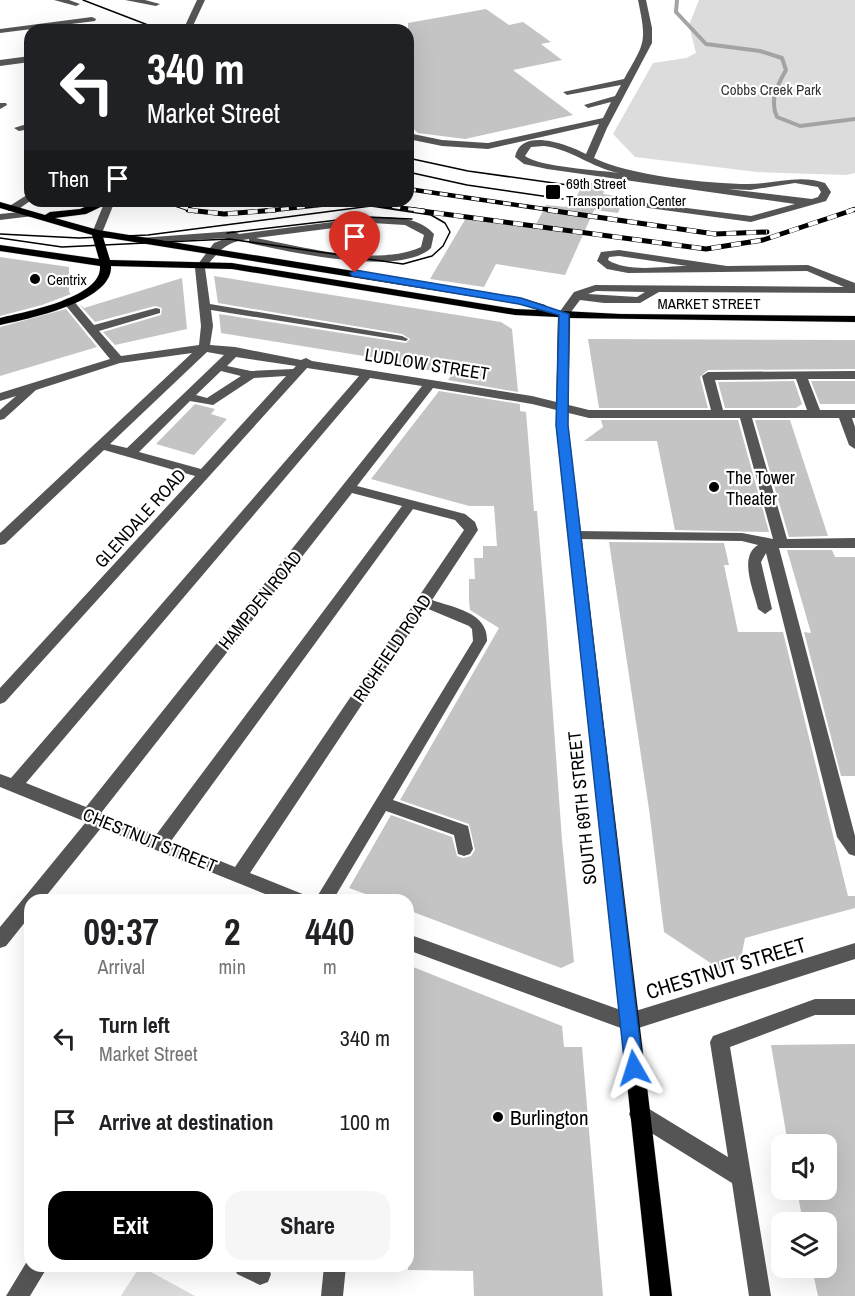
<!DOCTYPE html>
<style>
body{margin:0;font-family:"Archivo Narrow",sans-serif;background:#f6f6f6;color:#202124;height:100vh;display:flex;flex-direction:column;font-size:22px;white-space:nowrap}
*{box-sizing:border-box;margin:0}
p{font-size:20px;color:#757577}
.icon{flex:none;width:33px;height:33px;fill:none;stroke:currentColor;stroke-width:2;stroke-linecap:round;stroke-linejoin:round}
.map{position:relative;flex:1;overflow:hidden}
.details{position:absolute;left:24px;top:894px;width:390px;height:378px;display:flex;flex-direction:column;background:#fff;border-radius:18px;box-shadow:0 6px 24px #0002}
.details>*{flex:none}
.guide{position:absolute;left:24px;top:24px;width:390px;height:183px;border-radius:18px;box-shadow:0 6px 24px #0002;background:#202124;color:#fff;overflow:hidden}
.fabs{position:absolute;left:771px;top:1134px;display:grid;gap:12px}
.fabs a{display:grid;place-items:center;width:66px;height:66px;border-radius:12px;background:#fff;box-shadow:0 6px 24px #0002;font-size:30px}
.pin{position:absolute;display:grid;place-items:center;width:51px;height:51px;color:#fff;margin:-62px -26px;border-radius:50% 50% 50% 0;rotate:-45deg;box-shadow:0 0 6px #0007}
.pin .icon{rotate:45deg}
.me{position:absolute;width:66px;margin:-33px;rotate:354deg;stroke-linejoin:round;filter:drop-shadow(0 0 4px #0008)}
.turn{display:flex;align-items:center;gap:21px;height:126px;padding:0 24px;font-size:27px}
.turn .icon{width:78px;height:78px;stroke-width:2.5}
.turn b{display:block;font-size:42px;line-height:51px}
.then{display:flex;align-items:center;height:57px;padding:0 24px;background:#0003;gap:12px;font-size:22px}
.eta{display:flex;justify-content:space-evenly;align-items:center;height:102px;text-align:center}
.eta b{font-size:36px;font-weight:700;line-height:42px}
.button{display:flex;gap:12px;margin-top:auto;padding:12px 24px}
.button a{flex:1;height:69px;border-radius:18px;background:#000;color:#fff;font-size:24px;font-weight:700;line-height:69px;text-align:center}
.button a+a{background:#f6f6f6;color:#202124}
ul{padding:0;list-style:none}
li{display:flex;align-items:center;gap:18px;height:84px;padding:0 24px}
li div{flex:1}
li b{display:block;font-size:22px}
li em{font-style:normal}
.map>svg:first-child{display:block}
</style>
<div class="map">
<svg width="855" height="1296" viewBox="0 0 855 1296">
<rect width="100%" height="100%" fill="#fff"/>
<g fill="#dcdcdc">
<polygon points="699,0 855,0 855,173 846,175 757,172 635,157 613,134 653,63 686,58 696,53 689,25"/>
<polygon points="140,1266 195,1296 121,1296"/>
</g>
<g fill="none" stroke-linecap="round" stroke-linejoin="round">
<path stroke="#a3a3a3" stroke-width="4" d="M 677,0 L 676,12 L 706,44 L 760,51 L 782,58 L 786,70 C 778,84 769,100 777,117 L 800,126 L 855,119"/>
</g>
<g fill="#c4c4c4">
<polygon points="486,9 509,25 523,22 551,42 541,44 562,60 513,70 573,115 465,139 418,133 408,124 408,23"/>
<polygon points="584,182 607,185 603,194 624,197 618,213 594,210 565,275 496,264 484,287 430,279 466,218 534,228 546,205 566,207 569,203 573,204"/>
<polygon points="0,257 69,267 69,292 71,294 42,305 0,316"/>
<polygon points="214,276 501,322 512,329 518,392 448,380 452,374 381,362 382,359 221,333 219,314 406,343 410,339 402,334 218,303"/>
<polygon points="182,278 187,329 115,345 103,332 161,315 162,308 155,306 95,322 79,304 84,308"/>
<polygon points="66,309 97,347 0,376 0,327"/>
<polygon points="588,339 855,340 855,369 708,370 700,377 708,408 599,408"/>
<polygon points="794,381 802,404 796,408 725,408 718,382"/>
<polygon points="811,381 855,381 855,404 820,404"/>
<polygon points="439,391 520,404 520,411 526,412 534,511 537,511 546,617 562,840 574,962 561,968 408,910 408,900 382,900 349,888 391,815 452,837 457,856 463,858 471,856 475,850 469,824 400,800 499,628 470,610 469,600 469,579 475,579 474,558 483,558 483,546 497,546 494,506 469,506 371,479"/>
<polygon points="195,404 215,409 211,414 227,419 194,455 156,444"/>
<polygon points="601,420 738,420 769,532 675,530 657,441 584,441 603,427"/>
<polygon points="755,420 790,420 828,536 789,537"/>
<polygon points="609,542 724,543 729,565 724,565 738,632 783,632 848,896 855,896 855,908 745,938 741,958 721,970 664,932 649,809"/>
<polygon points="787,550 832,550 835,557 855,557 855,776 841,776 804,632 811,633"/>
<polygon points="408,965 562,1026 564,1047 582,1047 603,1296 474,1296 473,1271 408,1270"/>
<polygon points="855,1044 855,1296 818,1296 812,1268 826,1268 826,1222 803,1222 797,1190 826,1190 826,1144 788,1144 771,1045"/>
</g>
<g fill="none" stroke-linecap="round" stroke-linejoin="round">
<defs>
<path id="major" d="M 99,201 L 113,201 L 86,214 L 55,218 L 98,230 L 521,298 L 545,305 L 547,307 L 543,310 L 620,314 L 855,316 L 855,322 L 570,318 L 568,425 L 672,1296 L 650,1296 L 556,425 L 558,317 L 515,315 L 232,269 L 111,266 C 113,302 27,319 0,325 L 0,318 C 24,312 103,298 100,266 L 0,251 L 0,245 L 99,259 L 92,235 L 0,208 L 0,202 L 45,215 L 50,212 L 80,209 ZM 103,237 L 520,304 L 538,310 L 515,309 L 232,263 L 110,260 Z"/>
</defs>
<use href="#major" stroke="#dbdbdb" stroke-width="1"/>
<g fill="#555" fill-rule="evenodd">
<polygon points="54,0 69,0 80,4 76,6"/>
<polygon points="125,0 145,0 160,4 156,6"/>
<polygon points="197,0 205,0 191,30 183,30"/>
<path d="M 638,0 L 646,0 L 652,28 L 652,43 L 607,128 L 594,158 C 627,175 709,184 748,184 C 776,184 798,174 825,183 L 831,192 L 826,201 L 751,222 L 634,206 L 629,203 L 630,201 L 751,216 L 795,204 L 547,169 L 524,164 L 515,157 C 521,126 569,145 586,154 L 599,124 L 488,149 L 442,146 L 408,139 L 408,133 L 442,140 L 488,143 L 603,118 L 611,102 L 588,108 L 584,105 L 615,96 L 621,85 L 567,95 L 563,92 L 624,79 C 645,42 647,43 638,0 ZM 544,146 C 571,149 592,168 619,173 C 598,170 540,167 525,156 L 531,147 ZM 795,183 L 818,187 L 821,192 L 818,197 L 812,199 L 728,189 L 750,190 Z"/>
<polygon points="92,17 96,19 95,21 0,33 0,29"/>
<polygon points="30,56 30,62 0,66 0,60"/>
<polygon points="0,103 6,103 7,105 0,109"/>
<polygon points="30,123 30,129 19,131 14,128"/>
<polygon points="30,193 30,201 16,211 8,211 8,207"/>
<polygon points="105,201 115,201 102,233 93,235 92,233"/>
<polygon points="29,211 33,212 33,216 0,220 0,214"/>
<path d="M 361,216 C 386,218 416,214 434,234 L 431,248 C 400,277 292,252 253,244 L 249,243 L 249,239 C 225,242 220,250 205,268 L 210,304 L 402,336 L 408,339 L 406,341 L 211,310 L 213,326 L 210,345 L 235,347 L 301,360 L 306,358 L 312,361 L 532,396 L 589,410 L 711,410 L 702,376 L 708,372 L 855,371 L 855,379 L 808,379 L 820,410 L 855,410 L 855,418 L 852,418 L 855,427 L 855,449 L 849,445 L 839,418 L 752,418 L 787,539 L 855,538 L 855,548 L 779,548 L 855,836 L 855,856 L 849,854 L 837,837 L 766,553 L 761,562 L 772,609 L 765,614 L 758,609 C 754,591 738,557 758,545 L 742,541 L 575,539 L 568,535 L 575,531 L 742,533 L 773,539 L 740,418 L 589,418 L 532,404 L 433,388 L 357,486 L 465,514 L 475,522 L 478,530 L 432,600 C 454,608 488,612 487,641 L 393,800 L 468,826 L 473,849 L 470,854 L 464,856 L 458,854 L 454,835 L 386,811 L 333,900 L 315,900 L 473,641 L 472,629 L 469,626 L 426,608 L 250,873 L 305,895 L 308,900 L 280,900 L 101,828 L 43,900 L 30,900 L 30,916 L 6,946 L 0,948 L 0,927 L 86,822 L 0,787 L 0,774 L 11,778 L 359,376 L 307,368 L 5,702 L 0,704 L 0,688 L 195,476 L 104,450 L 5,544 L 0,545 L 0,533 L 192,353 L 120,363 L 36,390 L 4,419 L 0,420 L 0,410 L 16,396 L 0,401 L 0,393 L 110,359 L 62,301 L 68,298 L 72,299 L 94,325 L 156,308 L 160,309 L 160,313 L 99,331 L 121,356 L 199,345 L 201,326 L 195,268 L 214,243 L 227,238 L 144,243 L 139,240 L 140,238 L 234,231 L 239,234 L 356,219 ZM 372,223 L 405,225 L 424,235 L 421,247 C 377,267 303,247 256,238 ZM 207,352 L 224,355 L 127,448 L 110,444 ZM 236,357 L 296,366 L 293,369 L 251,371 L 227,366 ZM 221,371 L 241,376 L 207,398 L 196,395 ZM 286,376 L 201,469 L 139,452 L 190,401 L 213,405 L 254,378 ZM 370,378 L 422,386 L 86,807 L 26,783 ZM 796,379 L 807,410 L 723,410 L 715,380 ZM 352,493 L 402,506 L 156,835 L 101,813 ZM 413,509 L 455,520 L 464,530 L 235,867 L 171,841 Z"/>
<path d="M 619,250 L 727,266 L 808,265 L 855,283 L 855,293 L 659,292 L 640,303 L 604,303 L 580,300 L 568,316 L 560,316 L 558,314 L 574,292 L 595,285 L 844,287 L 807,271 L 628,273 L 607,269 L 597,261 L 601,252 ZM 619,256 L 687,266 C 664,266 628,273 608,260 L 609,257 ZM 596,291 L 645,292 L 637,297 L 588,294 Z"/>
<polygon points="408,934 629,1013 855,943 855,959 629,1031 408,950"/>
<polygon points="815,999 855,999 855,1015 815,1015 730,1047 771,1296 749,1296 732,1183 632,1121 629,1114 632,1107 639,1104 646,1107 728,1157 710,1042 713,1036"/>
<polygon points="29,1258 30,1266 48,1266 30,1296 6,1296"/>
<polygon points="234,1266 267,1266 271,1274 268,1282 260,1285 237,1274"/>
<polygon points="324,1266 346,1266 343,1296 321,1296"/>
</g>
<use href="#major" fill="#000" fill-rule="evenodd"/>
<g stroke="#000" stroke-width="1.5">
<polyline points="83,0 161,30"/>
<polyline points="408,158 468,171 568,185"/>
<polyline points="408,172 467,185 563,199"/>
<polyline points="227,233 364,217 412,219"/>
<polyline points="0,234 79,238 148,235 371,206 431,215 445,223 450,232 443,246 432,256 403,264 229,239 62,247 0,238"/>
</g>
<defs>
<g id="rail-far1">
<polyline points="408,189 558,211"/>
<polyline points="165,201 195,211"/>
<polyline points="265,211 338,203 373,204 425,211"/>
<polyline points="849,211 855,209"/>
</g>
<g id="rail">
<polyline points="188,210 224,214 275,210"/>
<polyline points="414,210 706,249 763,240 853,210"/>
<polyline points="548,210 715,234 767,232"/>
</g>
</defs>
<use href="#rail-far1" stroke="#000" stroke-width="4.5"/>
<use href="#rail" stroke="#000" stroke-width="5"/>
<use href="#rail-far1" stroke="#fff" stroke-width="3" stroke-dasharray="8" stroke-linecap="butt"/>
<use href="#rail" stroke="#fff" stroke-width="4" stroke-dasharray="10" stroke-linecap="butt"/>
</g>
<polygon fill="#1a73e8" stroke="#114b97" stroke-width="1.5" points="355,270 521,298 569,314 568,425 643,1068 640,1074 634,1076 628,1074 625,1068 556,425 559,315 519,304 352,276 350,273"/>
<g fill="#000" stroke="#fff" stroke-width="2">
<rect x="545" y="184" width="16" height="16" rx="3"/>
<circle cx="35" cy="279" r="6"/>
<circle cx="714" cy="487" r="6"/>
<circle cx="498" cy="1117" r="6"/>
</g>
<g text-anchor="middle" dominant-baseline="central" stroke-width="4.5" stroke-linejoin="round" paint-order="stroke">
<g font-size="15" fill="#333" stroke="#fff">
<text x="771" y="89">Cobbs Creek Park</text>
</g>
<g font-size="15" fill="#000" stroke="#fff" text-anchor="start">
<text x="566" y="183">69th Street<tspan x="566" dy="17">Transportation Center</tspan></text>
<text x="47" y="279">Centrix</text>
</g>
<g font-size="15" fill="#000" stroke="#fff">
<text x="709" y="303">MARKET STREET</text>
</g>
<g font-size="18" fill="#000" stroke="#fff">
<text transform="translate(427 364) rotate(9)">LUDLOW STREET</text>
<text transform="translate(140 518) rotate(-48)">GLENDALE ROAD</text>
<text transform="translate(260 600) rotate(-51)">HAMPDEN ROAD</text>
<text transform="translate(392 648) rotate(-56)">RICHFIELD ROAD</text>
<text transform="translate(582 808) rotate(-96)">SOUTH 69TH STREET</text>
<text transform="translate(150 840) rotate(22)">CHESTNUT STREET</text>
</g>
<g font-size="18" fill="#000" stroke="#fff" text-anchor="start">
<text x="726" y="477">The Tower<tspan x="726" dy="21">Theater</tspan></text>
</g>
<g font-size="21" fill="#000" stroke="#fff">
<text transform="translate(726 968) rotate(-17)">CHESTNUT STREET</text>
</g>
<g font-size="21" fill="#000" stroke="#fff" text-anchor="start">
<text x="510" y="1117">Burlington</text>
</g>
</g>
</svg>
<div class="fabs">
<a><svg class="icon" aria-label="sound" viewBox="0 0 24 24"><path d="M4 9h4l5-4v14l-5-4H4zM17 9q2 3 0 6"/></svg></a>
<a><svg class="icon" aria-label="layers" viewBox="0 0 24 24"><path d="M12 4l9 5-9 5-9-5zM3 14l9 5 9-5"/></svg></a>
</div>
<div class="pin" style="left:355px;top:273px;background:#d93025"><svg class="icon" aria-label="arrive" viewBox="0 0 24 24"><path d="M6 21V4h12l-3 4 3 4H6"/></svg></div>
<svg class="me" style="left:634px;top:1068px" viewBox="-20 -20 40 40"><path d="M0-17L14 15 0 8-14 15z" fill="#1a73e8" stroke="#fff" stroke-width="4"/></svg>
<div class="guide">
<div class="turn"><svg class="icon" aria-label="left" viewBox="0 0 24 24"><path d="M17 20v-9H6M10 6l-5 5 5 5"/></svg><div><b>340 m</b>Market Street</div></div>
<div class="then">Then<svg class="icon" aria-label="arrive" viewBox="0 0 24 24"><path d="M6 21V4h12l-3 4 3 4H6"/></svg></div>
</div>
<section class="details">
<div class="eta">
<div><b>09:37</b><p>Arrival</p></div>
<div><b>2</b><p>min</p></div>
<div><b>440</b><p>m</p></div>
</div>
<ul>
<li><svg class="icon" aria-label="left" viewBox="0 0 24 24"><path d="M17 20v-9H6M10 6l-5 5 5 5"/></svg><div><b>Turn left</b><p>Market Street</p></div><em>340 m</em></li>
<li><svg class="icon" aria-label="arrive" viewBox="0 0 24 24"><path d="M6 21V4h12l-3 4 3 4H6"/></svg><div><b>Arrive at destination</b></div><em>100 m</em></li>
</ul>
<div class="button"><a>Exit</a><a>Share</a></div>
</section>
</div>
